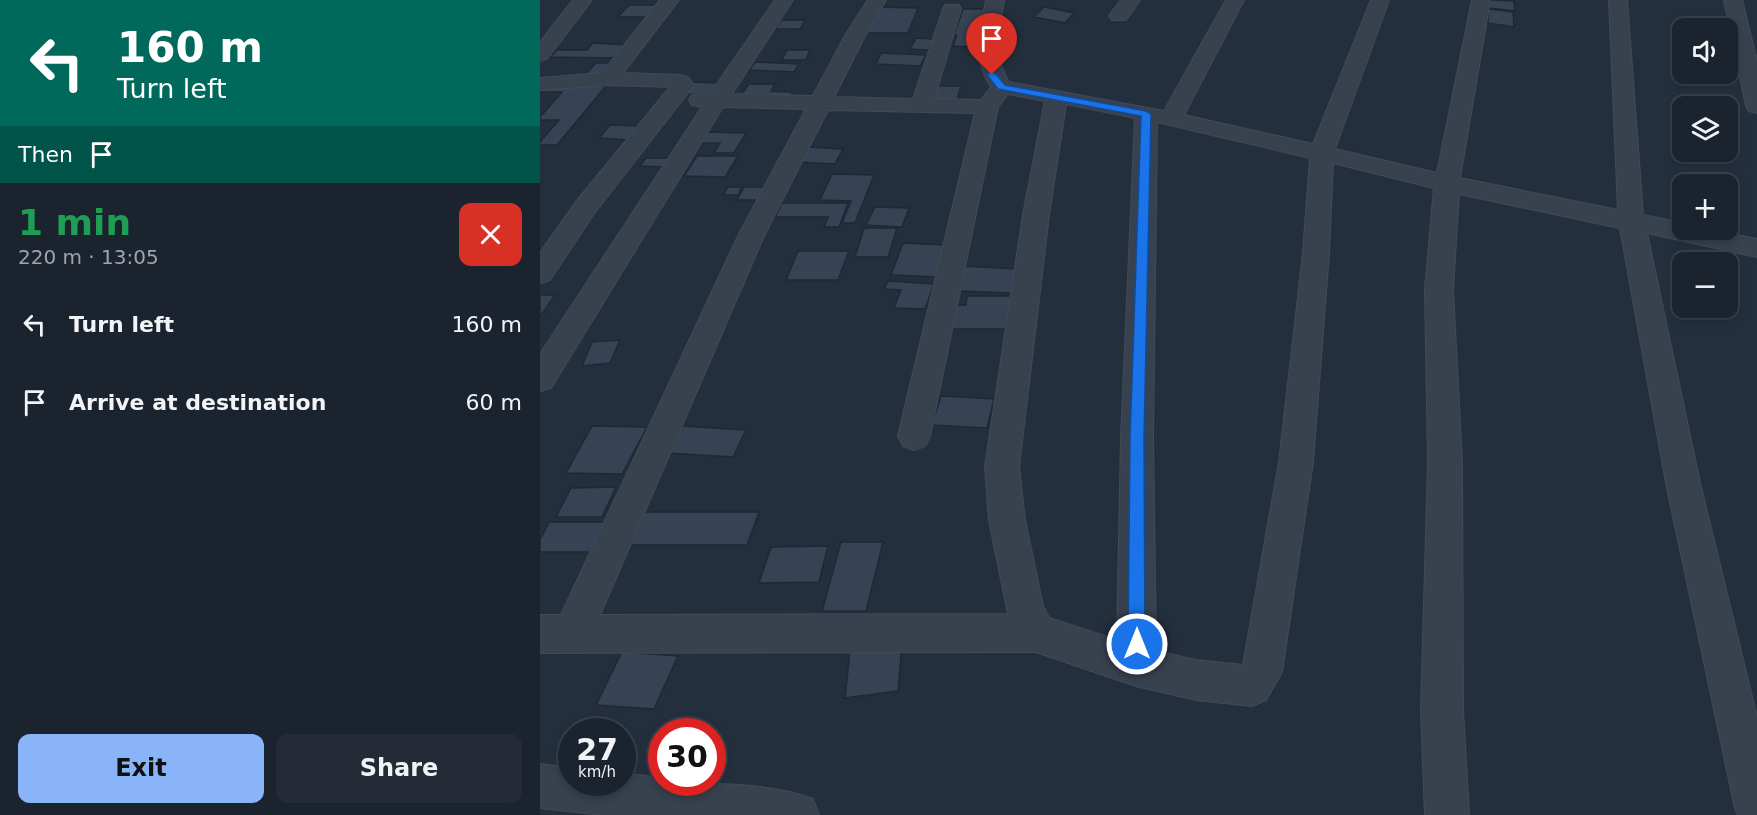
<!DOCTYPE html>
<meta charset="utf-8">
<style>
body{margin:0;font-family:"DejaVu Sans",sans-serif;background:#242b36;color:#f1f3f6;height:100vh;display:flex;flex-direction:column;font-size:22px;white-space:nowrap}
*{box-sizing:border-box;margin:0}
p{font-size:20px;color:#a0a4aa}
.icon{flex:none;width:33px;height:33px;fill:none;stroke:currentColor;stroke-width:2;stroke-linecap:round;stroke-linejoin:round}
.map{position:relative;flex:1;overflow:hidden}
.drawer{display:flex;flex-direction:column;background:#1b232e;width:540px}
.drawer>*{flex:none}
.hud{background:#00695c;color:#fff;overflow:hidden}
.buttons{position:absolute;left:1132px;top:18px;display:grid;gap:12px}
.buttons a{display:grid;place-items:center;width:66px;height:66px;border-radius:12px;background:#1b232e;box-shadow:0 3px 9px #0003,0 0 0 2px #39404a;font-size:30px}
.speed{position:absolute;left:18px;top:718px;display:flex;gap:12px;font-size:30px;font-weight:700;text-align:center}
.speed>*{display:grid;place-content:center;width:78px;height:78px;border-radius:50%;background:#1b232e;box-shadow:0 3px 9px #0003,0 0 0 2px #39404a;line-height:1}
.speed small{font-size:15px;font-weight:400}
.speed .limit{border:9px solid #d22;background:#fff;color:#111}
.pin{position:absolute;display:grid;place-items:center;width:51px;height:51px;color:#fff;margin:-62px -26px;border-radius:50% 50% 50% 0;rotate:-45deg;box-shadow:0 0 6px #0007}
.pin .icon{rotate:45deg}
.me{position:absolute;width:66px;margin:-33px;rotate:0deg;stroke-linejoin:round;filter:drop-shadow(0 0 4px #0008)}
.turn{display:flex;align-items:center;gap:21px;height:126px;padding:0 18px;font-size:27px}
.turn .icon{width:78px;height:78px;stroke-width:2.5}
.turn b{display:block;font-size:42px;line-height:51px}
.then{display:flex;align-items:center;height:57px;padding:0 18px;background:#0003;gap:12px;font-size:22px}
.round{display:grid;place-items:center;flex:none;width:63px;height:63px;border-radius:12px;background:#242b36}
.overview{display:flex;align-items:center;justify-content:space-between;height:102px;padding:0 18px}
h1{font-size:36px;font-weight:700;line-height:45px;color:#1e9e55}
.button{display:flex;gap:12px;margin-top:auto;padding:12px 18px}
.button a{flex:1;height:69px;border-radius:12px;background:#8ab4f8;color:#111;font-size:24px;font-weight:700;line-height:69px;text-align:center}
.button a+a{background:#242b36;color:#f1f3f6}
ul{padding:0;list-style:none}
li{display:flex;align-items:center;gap:18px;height:78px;padding:0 18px}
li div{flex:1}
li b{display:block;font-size:22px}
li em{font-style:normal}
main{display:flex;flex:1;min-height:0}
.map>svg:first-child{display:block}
</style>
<main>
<section class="drawer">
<div class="hud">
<div class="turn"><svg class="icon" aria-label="left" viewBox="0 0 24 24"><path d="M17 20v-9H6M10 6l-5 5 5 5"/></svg><div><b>160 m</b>Turn left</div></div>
<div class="then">Then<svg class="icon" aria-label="arrive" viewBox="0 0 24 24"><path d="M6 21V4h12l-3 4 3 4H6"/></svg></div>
</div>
<div class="overview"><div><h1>1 min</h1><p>220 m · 13:05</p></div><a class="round" style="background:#d93025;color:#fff"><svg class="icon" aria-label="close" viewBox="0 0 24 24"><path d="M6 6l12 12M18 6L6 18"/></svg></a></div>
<ul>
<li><svg class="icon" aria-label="left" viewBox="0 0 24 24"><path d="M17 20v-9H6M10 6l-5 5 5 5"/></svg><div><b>Turn left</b></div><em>160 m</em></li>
<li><svg class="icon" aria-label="arrive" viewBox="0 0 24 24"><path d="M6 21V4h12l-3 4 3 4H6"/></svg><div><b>Arrive at destination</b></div><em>60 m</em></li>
</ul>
<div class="button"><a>Exit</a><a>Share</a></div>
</section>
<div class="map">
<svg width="1217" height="815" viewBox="0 0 1217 815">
<rect width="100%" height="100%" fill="#242f3e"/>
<g fill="#364354" stroke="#1f2835" stroke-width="1.5">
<polygon points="949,0 974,1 975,11 949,8"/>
<polygon points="89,5 120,5 110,17 78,17"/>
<polygon points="336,7 378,8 368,33 323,33"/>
<polygon points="504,7 534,13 525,23 494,17"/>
<polygon points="423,9 448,9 437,47 413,46 417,35 414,35"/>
<polygon points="948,9 973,12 974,27 948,23"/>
<polygon points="241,20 265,20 260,29 235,29"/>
<polygon points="376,38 394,39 388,50 370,49"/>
<polygon points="53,43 87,45 76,58 10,57 17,50 47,50"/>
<polygon points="247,50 270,50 266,60 242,60"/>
<polygon points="341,53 386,55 380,66 336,64"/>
<polygon points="215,62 259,64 254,72 209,70"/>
<polygon points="56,63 77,63 65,77 43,77"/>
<polygon points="152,82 180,83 170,95 142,94"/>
<polygon points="209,84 235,84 231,91 253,92 247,101 198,99"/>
<polygon points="0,86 66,86 17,145 0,145 0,142 19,120 0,120 0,117 22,92 0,92"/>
<polygon points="396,86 421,86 417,100 392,100"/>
<polygon points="70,125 101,126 90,140 59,138"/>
<polygon points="168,132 206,133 194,153 174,153 180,143 160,143"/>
<polygon points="267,147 303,149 295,164 259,162"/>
<polygon points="157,156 198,156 185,177 144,176"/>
<polygon points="106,158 129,158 123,167 100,166"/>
<polygon points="292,174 334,175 315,223 302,223 311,201 280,200"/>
<polygon points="188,187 202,187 198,195 183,195"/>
<polygon points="204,187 232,187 225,200 197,200"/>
<polygon points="242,203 308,203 299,227 284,227 288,217 235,217"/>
<polygon points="335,207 369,208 362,227 326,225"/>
<polygon points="324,228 357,228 348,257 315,257"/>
<polygon points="363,243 407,245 397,277 351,275"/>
<polygon points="258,251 309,251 298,280 246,280"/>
<polygon points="422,266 478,269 473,293 416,291"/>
<polygon points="348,281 394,284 385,309 354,308 361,290 344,289"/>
<polygon points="0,295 15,295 0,317"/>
<polygon points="427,296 471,296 466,329 397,329 402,305 426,305"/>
<polygon points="80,340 70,363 42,366 52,342"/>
<polygon points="401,396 454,399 447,428 392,425"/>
<polygon points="52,426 107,427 82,474 26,473"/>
<polygon points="141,426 206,430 193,457 126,453"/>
<polygon points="76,487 62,517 16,517 31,488"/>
<polygon points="96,512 219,512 207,545 81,545"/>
<polygon points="9,522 66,522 51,552 0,552 0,540"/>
<polygon points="301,542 343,542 326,611 282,611"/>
<polygon points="288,546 279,582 219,583 231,547"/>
<polygon points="362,644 358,691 305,698 310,651"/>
<polygon points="82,652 138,656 114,709 56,705"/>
</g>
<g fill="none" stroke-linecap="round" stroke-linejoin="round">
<defs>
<g id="minor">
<polygon points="33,0 52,0 7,59 0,61 0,42"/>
<polygon points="120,0 139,0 83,73 141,75 148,77 154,85 53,215 10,280 0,283 0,253 35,203 130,87 68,85 0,90 0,78 62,73"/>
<path d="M 235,0 L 253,0 L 192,94 L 273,96 L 306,34 L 328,0 L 346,0 L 326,34 L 294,97 L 373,99 L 403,9 L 405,5 L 419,5 L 421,9 L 394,99 L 441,100 L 451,87 C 432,59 440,31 446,0 L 464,0 C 460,27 452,57 469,82 L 624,111 L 686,0 L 704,0 L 644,115 L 773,144 L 831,0 L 849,0 L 795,149 L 897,173 L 932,0 L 950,0 L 920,178 L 1078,210 L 1069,0 L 1087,0 L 1103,215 L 1143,223 L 1143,230 L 1173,230 L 1217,239 L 1217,257 L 1107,233 L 1160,483 L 1217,717 L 1217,815 L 1198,815 L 1195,808 L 1126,483 L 1080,228 L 919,194 L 913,289 L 922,463 L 923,710 L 929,815 L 885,815 L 881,710 L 888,463 L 885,289 L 894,188 L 793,163 L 789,253 L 773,462 L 742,672 L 726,700 L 712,706 L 656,700 L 596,686 L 496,652 L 0,653 L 0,615 L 21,615 L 198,236 L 266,109 L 183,107 L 11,388 L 0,391 L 0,354 L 162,107 L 152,105 L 149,100 L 152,95 L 170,94 ZM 468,94 L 505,101 L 483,215 L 445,467 L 449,520 L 468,614 L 60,615 L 224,236 L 288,110 L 435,113 L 358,436 L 363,446 L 374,450 L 385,446 L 390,436 L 458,107 ZM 526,104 L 595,118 L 581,438 L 577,640 L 509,618 L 503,606 L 485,520 L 479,467 L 509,215 ZM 617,122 L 770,158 L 763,253 L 739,462 L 703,665 L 656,660 L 616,651 L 613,438 Z"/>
<polygon points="581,0 600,0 586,20 572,20 569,16"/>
<polygon points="1184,0 1202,0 1217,61 1217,113 1209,111 1206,106"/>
<path d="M 0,764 L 32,768 L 32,783 L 82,783 L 82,773 L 122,778 L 122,783 C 165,783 234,783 273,799 L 279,815 L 63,815 L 0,808 Z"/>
</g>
</defs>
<use href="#minor" stroke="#414a57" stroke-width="2"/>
<use href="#minor" fill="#38414e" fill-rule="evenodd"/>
</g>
<polygon fill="#1a73e8" stroke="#114b97" stroke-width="1.5" points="448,73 455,73 465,85 606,111 611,114 604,438 605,644 603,649 597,652 591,649 588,644 590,438 601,116 458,89 447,75"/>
</svg>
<div class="buttons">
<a><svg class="icon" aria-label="sound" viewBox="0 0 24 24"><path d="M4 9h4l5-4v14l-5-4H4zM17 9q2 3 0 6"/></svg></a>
<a><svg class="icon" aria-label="layers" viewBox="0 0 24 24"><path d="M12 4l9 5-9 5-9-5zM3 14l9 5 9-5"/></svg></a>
<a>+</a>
<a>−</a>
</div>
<div class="speed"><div>27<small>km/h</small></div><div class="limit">30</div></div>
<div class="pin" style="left:452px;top:75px;background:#d93025"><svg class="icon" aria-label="arrive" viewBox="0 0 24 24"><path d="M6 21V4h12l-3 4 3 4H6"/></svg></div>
<svg class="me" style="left:597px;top:644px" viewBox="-20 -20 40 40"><circle r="17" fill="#1a73e8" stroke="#fff" stroke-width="3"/><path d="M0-11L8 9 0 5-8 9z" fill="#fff"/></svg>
</div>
</main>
